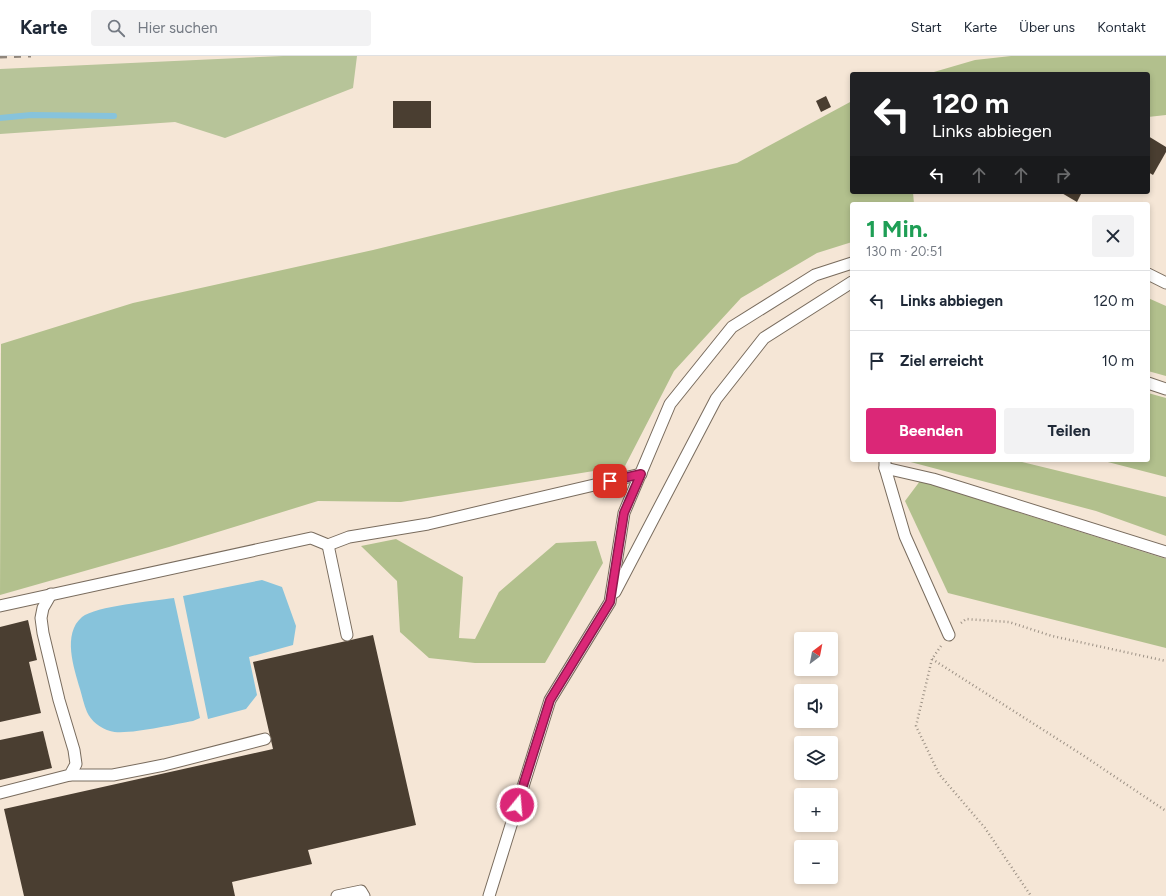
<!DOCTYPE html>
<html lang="de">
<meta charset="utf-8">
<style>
body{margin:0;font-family:Figtree,sans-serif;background:#f2f2f3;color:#1f2937;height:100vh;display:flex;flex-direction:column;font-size:15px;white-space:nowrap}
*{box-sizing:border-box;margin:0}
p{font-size:13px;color:#747a83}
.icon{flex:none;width:22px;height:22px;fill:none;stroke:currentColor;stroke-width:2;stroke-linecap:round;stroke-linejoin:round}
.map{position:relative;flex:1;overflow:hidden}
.side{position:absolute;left:850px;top:146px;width:300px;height:260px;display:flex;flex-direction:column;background:#fff;border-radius:4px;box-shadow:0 2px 6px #0003}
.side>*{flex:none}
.top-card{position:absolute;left:850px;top:16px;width:300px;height:122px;border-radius:4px;box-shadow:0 2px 6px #0003;background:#202124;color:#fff;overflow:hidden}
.needle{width:26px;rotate:32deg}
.controls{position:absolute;left:794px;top:576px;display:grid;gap:8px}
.controls a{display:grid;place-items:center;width:44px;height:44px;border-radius:4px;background:#fff;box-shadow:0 2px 6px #0003;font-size:20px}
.pin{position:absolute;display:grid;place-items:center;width:34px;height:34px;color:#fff;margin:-17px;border-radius:8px;box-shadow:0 2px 6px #0006}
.me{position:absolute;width:44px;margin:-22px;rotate:17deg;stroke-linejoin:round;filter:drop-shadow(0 0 3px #0008)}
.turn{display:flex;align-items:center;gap:14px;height:84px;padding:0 16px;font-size:18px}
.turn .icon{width:52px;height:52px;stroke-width:2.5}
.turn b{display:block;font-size:28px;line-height:34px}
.lanes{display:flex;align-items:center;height:38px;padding:0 16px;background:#0003;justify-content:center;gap:20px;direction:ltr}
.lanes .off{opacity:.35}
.round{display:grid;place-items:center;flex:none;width:42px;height:42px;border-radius:4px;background:#f2f2f3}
.overview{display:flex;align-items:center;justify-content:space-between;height:68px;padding:0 16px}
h1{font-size:24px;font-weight:700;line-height:30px;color:#1e9e55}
.primary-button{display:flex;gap:8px;margin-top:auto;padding:8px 16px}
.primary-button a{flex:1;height:46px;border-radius:4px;background:#db2777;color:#fff;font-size:16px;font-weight:700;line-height:46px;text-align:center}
.primary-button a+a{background:#f2f2f3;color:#1f2937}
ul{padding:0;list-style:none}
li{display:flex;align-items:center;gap:12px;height:60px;padding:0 16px;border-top:1px solid #e0e1e3}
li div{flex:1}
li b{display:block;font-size:15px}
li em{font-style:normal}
header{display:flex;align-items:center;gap:24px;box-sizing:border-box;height:56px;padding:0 20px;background:#fff;border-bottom:1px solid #e0e1e3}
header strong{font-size:19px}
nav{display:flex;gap:22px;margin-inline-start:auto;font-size:14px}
.search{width:280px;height:36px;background:#f2f2f3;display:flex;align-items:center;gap:10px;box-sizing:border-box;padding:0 14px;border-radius:4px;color:#747a83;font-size:15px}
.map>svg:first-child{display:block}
</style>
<header>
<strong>Karte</strong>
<div class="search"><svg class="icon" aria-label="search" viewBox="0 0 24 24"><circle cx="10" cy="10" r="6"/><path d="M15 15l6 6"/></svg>Hier suchen</div>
<nav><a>Start</a><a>Karte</a><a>Über uns</a><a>Kontakt</a></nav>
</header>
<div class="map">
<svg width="1166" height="840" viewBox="0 0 1166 840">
<rect width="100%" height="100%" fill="#f5e6d6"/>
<polygon fill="#b7c499" points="283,0 357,0 353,32 225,82 175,66 0,78 0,13"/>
<g fill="#b2c08d">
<polygon points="1011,0 1166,0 1166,59 1148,61 1148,18 927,18 975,4"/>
<polygon points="852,45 852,136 913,136 914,148 852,148 852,186 817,197 741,242 674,315 625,410 401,446 318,445 169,491 0,539 1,288 133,247 373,194 616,135 737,107"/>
<polygon points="1148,242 1166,250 1166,320 1148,315"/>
<polygon points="1148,337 1166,342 1166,421 1100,404 1148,404"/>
<polygon points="903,404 1014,404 1166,441 1166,480 1096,455"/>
<polygon points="920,425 1166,503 1166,592 948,537 905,445"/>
<polygon points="396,483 463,521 459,582 475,583 499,536 556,487 596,485 603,507 545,607 475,607 429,602 400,576 397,525 361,490"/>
</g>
<g fill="#87c3db">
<polygon points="262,524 282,531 296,570 293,589 249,601 257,639 246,653 208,663 183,540"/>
<path d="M 174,542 L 200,662 L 193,665 C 175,668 125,680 110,675 C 100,672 91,665 87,656 C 84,649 82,640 80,633 C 74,612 62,578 82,561 C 96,550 153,545 174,542 Z"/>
</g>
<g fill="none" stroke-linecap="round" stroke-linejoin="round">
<polyline stroke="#87c3db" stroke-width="6" points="0,62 31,59 114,60"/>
</g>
<g fill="#4a3e31">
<polygon points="826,40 831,51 821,56 816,45"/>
<rect x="393" y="45" width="38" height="27"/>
<polygon points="1148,80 1166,91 1166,96 1153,119 1148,116"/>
<polygon points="1060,136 1082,136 1077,146"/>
<polygon points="28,564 37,604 29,606 41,657 0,666 0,571"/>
<polygon points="373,579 416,769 308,794 312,808 232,826 235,840 24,840 4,753 273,693 253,606"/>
<polygon points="43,675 52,712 0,724 0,684"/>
</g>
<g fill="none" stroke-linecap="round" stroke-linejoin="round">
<defs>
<g id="lane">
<polyline points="1148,218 1166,227"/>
<polyline points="1148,327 1166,333"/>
<polyline points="885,404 885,412 933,423 1166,496"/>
<polyline points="885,412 905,480 949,579"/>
<polyline points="328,489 347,579"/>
<polyline points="615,536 716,343 764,282 852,226"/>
<polyline points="0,550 311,482 328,489 349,481 428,468 641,418"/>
<polyline points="70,719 113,719 164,709 265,683"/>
<polyline points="0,737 70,719 76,708 74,694 59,644 43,577 41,562 43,552 51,538"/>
<polyline points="337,840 361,835 364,840"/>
<polyline points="489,840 550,644 610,546 624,457 670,348 732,271 815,219 852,207"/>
</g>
</defs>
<use href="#lane" stroke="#796c5e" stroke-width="13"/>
<g stroke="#9c9185" stroke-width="2.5" stroke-dasharray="1 3" stroke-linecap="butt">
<polyline points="961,567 966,563 1009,566 1052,580 1166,605"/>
<polyline points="941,590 932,603 916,670 939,718 985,772 1031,840"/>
<polyline points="932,603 1081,698 1166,755"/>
</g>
<use href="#lane" stroke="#fff" stroke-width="11"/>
<polyline stroke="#90867b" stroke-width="3" stroke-dasharray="7 7" stroke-linecap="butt" points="0,1 31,0"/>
</g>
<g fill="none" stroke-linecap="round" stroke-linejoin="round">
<defs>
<polyline id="route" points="517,749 550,644 610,546 624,457 641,418 610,425"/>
</defs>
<use href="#route" stroke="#8e194d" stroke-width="10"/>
<use href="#route" stroke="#db2777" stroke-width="7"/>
</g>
</svg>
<div class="controls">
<a><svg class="needle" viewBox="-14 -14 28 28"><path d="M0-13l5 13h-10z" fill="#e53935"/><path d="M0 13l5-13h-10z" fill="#747a83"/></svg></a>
<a><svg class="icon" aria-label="sound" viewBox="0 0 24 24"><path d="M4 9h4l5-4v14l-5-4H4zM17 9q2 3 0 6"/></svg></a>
<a><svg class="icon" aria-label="layers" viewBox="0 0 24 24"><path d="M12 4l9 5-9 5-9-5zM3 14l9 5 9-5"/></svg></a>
<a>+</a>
<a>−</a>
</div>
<div class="pin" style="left:610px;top:425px;background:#d93025"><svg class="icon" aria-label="arrive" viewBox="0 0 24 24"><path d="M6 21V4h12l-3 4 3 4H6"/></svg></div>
<svg class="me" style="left:517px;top:749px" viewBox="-20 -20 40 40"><circle r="17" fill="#db2777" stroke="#fff" stroke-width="3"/><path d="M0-11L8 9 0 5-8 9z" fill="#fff"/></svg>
<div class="top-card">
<div class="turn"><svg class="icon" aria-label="left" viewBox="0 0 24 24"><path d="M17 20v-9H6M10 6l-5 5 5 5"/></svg><div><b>120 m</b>Links abbiegen</div></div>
<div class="lanes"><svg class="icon" aria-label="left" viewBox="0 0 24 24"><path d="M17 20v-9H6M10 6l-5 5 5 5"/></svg><svg class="icon off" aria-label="ahead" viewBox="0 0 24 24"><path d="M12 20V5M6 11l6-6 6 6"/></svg><svg class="icon off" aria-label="ahead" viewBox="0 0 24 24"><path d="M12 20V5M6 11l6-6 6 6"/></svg><svg class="icon off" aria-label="right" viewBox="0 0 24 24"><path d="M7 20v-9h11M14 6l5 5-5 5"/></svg></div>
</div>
<section class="side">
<div class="overview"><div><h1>1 Min.</h1><p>130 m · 20:51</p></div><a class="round"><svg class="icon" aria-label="close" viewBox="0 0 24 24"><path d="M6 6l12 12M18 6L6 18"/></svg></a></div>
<ul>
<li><svg class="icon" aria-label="left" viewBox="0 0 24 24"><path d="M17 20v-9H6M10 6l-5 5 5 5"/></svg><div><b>Links abbiegen</b></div><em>120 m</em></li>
<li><svg class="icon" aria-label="arrive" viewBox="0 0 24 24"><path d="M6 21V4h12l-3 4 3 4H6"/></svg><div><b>Ziel erreicht</b></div><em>10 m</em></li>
</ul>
<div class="primary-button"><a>Beenden</a><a>Teilen</a></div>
</section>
</div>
